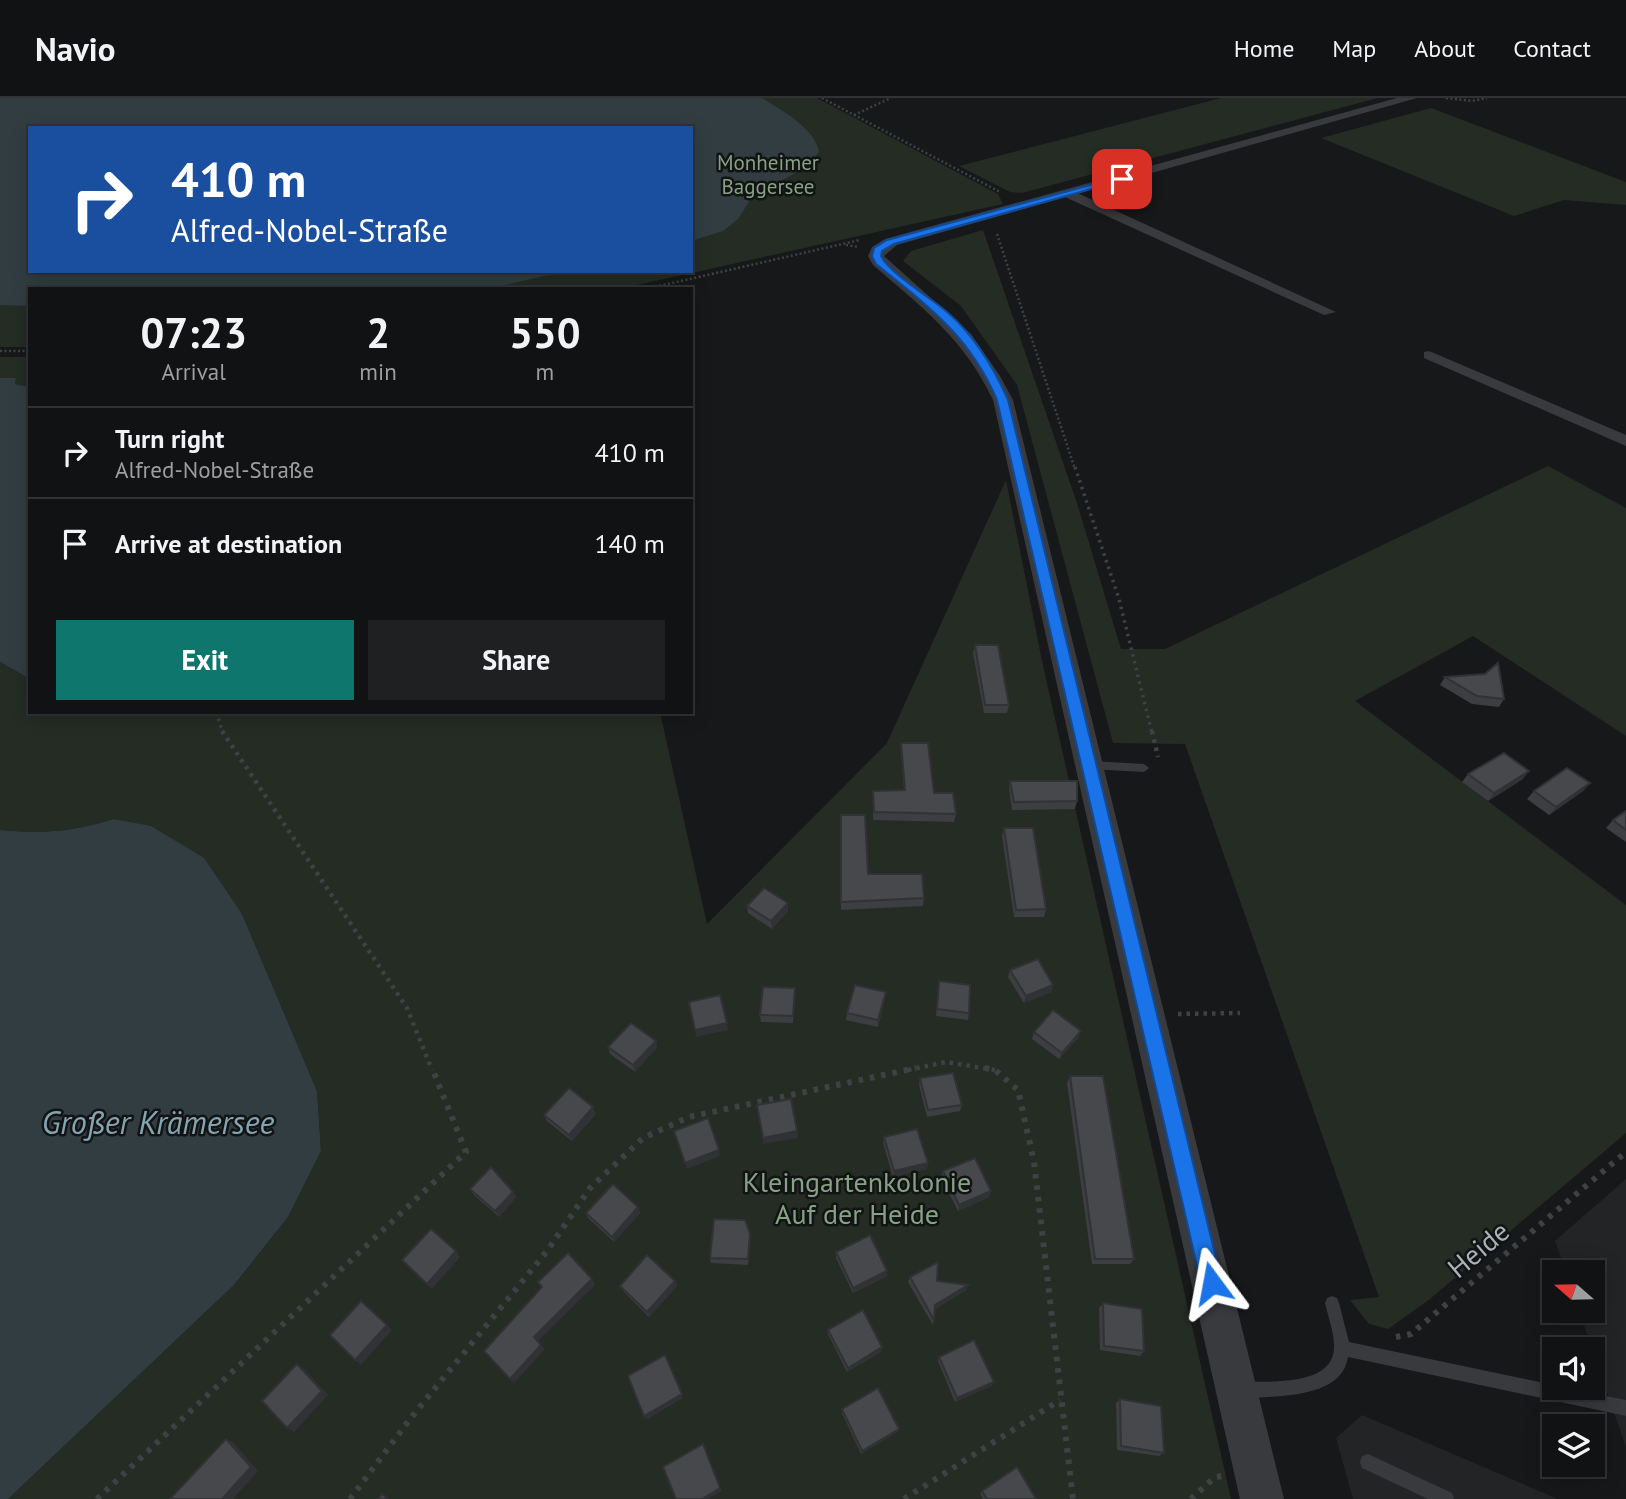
<!DOCTYPE html>
<meta charset="utf-8">
<style>
body{margin:0;font-family:"PT Sans",sans-serif;background:#1e2021;color:#f1f3f6;height:100vh;display:flex;flex-direction:column;font-size:26px;white-space:nowrap}
*{box-sizing:border-box;margin:0}
p{font-size:23px;color:#9c9ea0}
.icon{flex:none;width:38px;height:38px;fill:none;stroke:currentColor;stroke-width:2;stroke-linecap:round;stroke-linejoin:round}
.map{position:relative;flex:1;overflow:hidden}
.panel{position:absolute;left:28px;top:189px;width:665px;height:427px;display:flex;flex-direction:column;background:#111213;border-radius:0px;box-shadow:0 4px 18px #0003,0 0 0 2px #303233}
.panel>*{flex:none}
.guide{position:absolute;left:28px;top:28px;width:665px;height:147px;border-radius:0px;box-shadow:0 4px 18px #0003,0 0 0 2px #303233;background:#1a4fa0;color:#fff;overflow:hidden}
.needle{width:46px;rotate:290deg}
.fabs{position:absolute;left:1542px;top:1162px;display:grid;gap:14px}
.fabs a{display:grid;place-items:center;width:63px;height:63px;border-radius:0px;background:#111213;box-shadow:0 4px 18px #0003,0 0 0 2px #303233;font-size:35px}
.pin{position:absolute;display:grid;place-items:center;width:60px;height:60px;color:#fff;margin:-30px;border-radius:14px;box-shadow:0 4px 10px #0006}
.me{position:absolute;width:77px;margin:-38px;rotate:347deg;stroke-linejoin:round;filter:drop-shadow(0 0 5px #0008)}
.turn{display:flex;align-items:center;gap:24px;height:147px;padding:0 28px;font-size:32px}
.turn .icon{width:91px;height:91px;stroke-width:2.5}
.turn b{display:block;font-size:49px;line-height:60px}
.eta{display:flex;justify-content:space-evenly;align-items:center;height:119px;text-align:center}
.eta b{font-size:42px;font-weight:700;line-height:49px}
.button{display:flex;gap:14px;margin-top:auto;padding:14px 28px}
.button a{flex:1;height:80px;border-radius:0px;background:#0f766e;color:#fff;font-size:28px;font-weight:700;line-height:80px;text-align:center}
.button a+a{background:#1e2021;color:#f1f3f6}
ul{padding:0;list-style:none}
li{display:flex;align-items:center;gap:21px;height:91px;padding:0 28px;border-top:2px solid #303233}
li div{flex:1}
li b{display:block;font-size:26px}
li em{font-style:normal}
header{display:flex;align-items:center;gap:42px;box-sizing:border-box;height:98px;padding:0 35px;background:#111213;border-bottom:2px solid #303233}
header strong{font-size:33px}
nav{display:flex;gap:38px;margin-inline-start:auto;font-size:24px}
.map>svg:first-child{display:block}
</style>
<header>
<strong>Navio</strong>
<nav><a>Home</a><a>Map</a><a>About</a><a>Contact</a></nav>
</header>
<div class="map">
<svg width="1626" height="1401" viewBox="0 0 1626 1401">
<rect width="100%" height="100%" fill="#171819"/>
<g fill="#232426">
<polygon points="1626,1081 1626,1349 1579,1213 1592,1213 1592,1174 1566,1174 1555,1143"/>
<polygon points="1362,1317 1558,1401 1353,1401 1336,1340"/>
</g>
<g fill="#242c24" fill-rule="evenodd">
<path d="M 0,0 L 817,0 L 998,96 L 1003,106 L 619,191 L 30,191 L 30,249 L 0,249 ZM 30,30 L 691,30 L 691,173 L 30,173 Z"/>
<polygon points="1221,0 1378,0 1022,95 1010,94 959,68"/>
<polygon points="1431,10 1626,84 1626,107 1564,102 1514,118 1321,40"/>
<polygon points="983,132 1077,405 1121,551 1165,551 1548,368 1626,410 1626,638 1473,538 1355,603 1626,807 1626,1035 1430,1201 1388,1231 1369,1226 1350,1202 1379,1199 1185,646 1113,645 1017,287 961,208 903,163 911,153"/>
<polygon points="0,259 30,259 30,289 15,286 16,280 0,280"/>
<path d="M 1006,382 L 1042,563 L 1231,1401 L 8,1401 L 234,1187 L 288,1119 L 321,1053 L 317,993 L 242,816 L 113,721 C 74,734 40,736 0,732 L 0,564 L 30,581 L 30,614 L 660,614 L 707,826 L 887,645 Z"/>
</g>
<g fill="#313d41">
<path d="M 0,0 L 762,0 C 781,12 816,31 819,54 L 806,69 L 752,99 L 738,121 L 723,133 L 691,143 L 691,30 L 30,30 L 30,173 L 566,173 L 487,191 L 30,191 L 30,208 L 0,207 Z"/>
<polygon points="0,280 16,280 15,286 30,289 30,581 0,564"/>
<path d="M 113,721 L 151,728 L 204,760 L 242,816 L 317,993 L 321,1053 L 288,1119 L 234,1187 L 8,1401 L 0,1401 L 0,732 C 40,736 74,734 113,721 Z"/>
</g>
<g fill="none" stroke-linecap="round" stroke-linejoin="round">
<g stroke="#3f4245" stroke-width="2.5" stroke-dasharray="2 2.5" stroke-linecap="butt">
<polyline points="822,0 1000,94"/>
<polyline points="1446,0 1472,3 1487,0"/>
<polyline points="854,17 891,0"/>
<polyline points="997,136 1075,371"/>
<polyline points="846,147 859,149"/>
<polyline points="646,191 860,142"/>
<polyline points="0,253 30,253"/>
</g>
<g stroke="#3f4245" stroke-width="3.5" stroke-dasharray="2.5 4.5" stroke-linecap="butt">
<polyline points="1075,369 1119,501 1152,635"/>
<polyline points="216,614 223,635"/>
</g>
<g stroke="#3f4245" stroke-width="4.5" stroke-dasharray="3.5 5" stroke-linecap="butt">
<polyline points="222,633 407,910 432,972"/>
<polyline points="1152,633 1158,659"/>
<polyline points="1178,916 1240,915"/>
<polyline points="908,972 946,964 995,972"/>
</g>
<g stroke="#3f4245" stroke-width="6" stroke-dasharray="4.5 7" stroke-linecap="butt">
<polyline points="985,970 995,972 1018,992 1034,1064 1073,1401"/>
<polyline points="1396,1239 1411,1236 1626,1054"/>
<polyline points="97,1401 466,1054 432,970"/>
<polyline points="350,1401 410,1321 547,1153 590,1090 643,1040 689,1019 916,970"/>
<polyline points="904,1401 1060,1302"/>
<polyline points="1191,1401 1215,1379 1223,1378"/>
</g>
<g fill="#393a3e" fill-rule="evenodd">
<polygon points="1091,663 1144,666 1149,670 1144,674 1091,671 1086,667"/>
<path d="M 1332,1198 L 1337,1200 L 1339,1205 L 1349,1244 L 1554,1287 L 1554,1290 L 1567,1290 L 1626,1302 L 1626,1318 L 1348,1259 C 1342,1301 1276,1298 1244,1300 L 1239,1297 L 1236,1292 L 1239,1287 L 1244,1284 C 1272,1283 1335,1288 1334,1248 C 1334,1233 1328,1219 1325,1205 L 1327,1200 Z"/>
<polygon points="1368,1356 1452,1395 1454,1401 1428,1401 1362,1370 1360,1364 1362,1358"/>
</g>
<g fill="#393a3e" fill-rule="evenodd">
<polygon points="1065,93 1073,93 1336,214 1324,217 1065,99"/>
<polygon points="1429,253 1626,337 1626,348 1424,260 1424,254"/>
</g>
<path fill="#393a3e" fill-rule="evenodd" d="M 1397,0 L 1417,0 L 897,147 L 884,158 L 971,236 L 1000,278 L 1013,302 L 1284,1401 L 1240,1401 L 993,302 C 964,241 923,210 873,167 L 868,158 L 872,149 L 885,141 Z"/>
</g>
<g fill="#3c3e41">
<polygon points="975,547 1009,607 1007,615 984,615 973,555"/>
<polygon points="1445,579 1504,601 1499,609 1472,606 1440,587"/>
<polygon points="901,645 934,695 956,716 954,724 873,722 873,693 904,692 901,653"/>
<polygon points="1468,676 1523,681 1488,703 1462,684"/>
<polygon points="1010,683 1077,703 1075,711 1012,712 1009,691"/>
<polygon points="1590,685 1583,693 1549,717 1527,701 1534,693"/>
<polygon points="1626,713 1626,744 1606,730 1613,722"/>
<polygon points="841,717 868,776 924,800 923,808 841,812"/>
<polygon points="1004,730 1046,811 1044,819 1014,819 1002,738"/>
<polygon points="747,808 788,813 772,831 748,815"/>
<polygon points="1010,872 1053,887 1051,894 1024,905 1008,879"/>
<polygon points="939,883 969,915 968,922 936,918"/>
<polygon points="795,890 793,925 761,924 760,917"/>
<polygon points="885,901 878,929 846,922 847,915"/>
<polygon points="1081,933 1078,940 1059,961 1032,941 1034,934"/>
<polygon points="608,949 657,949 635,974 610,956"/>
<polygon points="1070,978 1134,1161 1130,1166 1092,1166 1067,985"/>
<polygon points="920,980 962,1007 960,1013 927,1019 919,987"/>
<polygon points="596,1016 572,1043 547,1023 544,1017"/>
<polygon points="884,1039 927,1071 893,1079 883,1045"/>
<polygon points="943,1073 989,1099 958,1113 941,1079"/>
<polygon points="470,1091 513,1094 516,1099 499,1119 474,1097"/>
<polygon points="638,1109 640,1115 614,1144 588,1120 586,1115"/>
<polygon points="750,1142 748,1167 711,1165 710,1160"/>
<polygon points="836,1154 887,1178 853,1195 836,1160"/>
<polygon points="910,1179 937,1183 968,1187 966,1192 935,1211 933,1227 908,1184"/>
<polygon points="675,1183 677,1188 649,1219 623,1193 620,1188"/>
<polygon points="1103,1205 1144,1253 1140,1258 1100,1252 1099,1210"/>
<polygon points="828,1232 882,1249 881,1254 847,1274 828,1236"/>
<polygon points="939,1259 994,1284 991,1288 955,1304 938,1263"/>
<polygon points="1120,1301 1164,1355 1159,1358 1117,1352 1116,1305"/>
<polygon points="842,1311 899,1331 897,1334 861,1356 842,1315"/>
<polygon points="982,1393 1036,1401 983,1401 980,1396"/>
</g>
<g fill="#313235">
<polygon points="1529,673 1523,681 1488,703 1494,695"/>
<polygon points="1590,685 1583,693 1549,717 1556,709"/>
<polygon points="788,805 788,813 772,831 771,823"/>
<polygon points="1053,887 1051,894 1024,905 1026,898"/>
<polygon points="886,894 885,901 878,929 878,922"/>
<polygon points="727,925 728,932 696,939 695,932"/>
<polygon points="1081,933 1078,940 1059,961 1062,955"/>
<polygon points="656,943 657,949 635,974 633,967"/>
<polygon points="593,1009 596,1016 572,1043 569,1037"/>
<polygon points="797,1033 798,1040 763,1046 763,1040"/>
<polygon points="719,1052 720,1058 687,1071 685,1065"/>
<polygon points="928,1065 927,1071 893,1079 894,1073"/>
<polygon points="991,1093 989,1099 958,1113 959,1107"/>
<polygon points="513,1094 516,1099 499,1119 495,1113"/>
<polygon points="638,1109 640,1115 614,1144 612,1139"/>
<polygon points="456,1153 460,1159 432,1191 427,1186"/>
<polygon points="887,1173 887,1178 853,1195 853,1190"/>
<polygon points="592,1181 595,1187 537,1244 534,1239"/>
<polygon points="675,1183 677,1188 649,1219 647,1214"/>
<polygon points="968,1187 966,1192 934,1211 935,1207"/>
<polygon points="361,1203 392,1232 361,1267 355,1262"/>
<polygon points="541,1247 545,1251 514,1285 510,1281"/>
<polygon points="882,1249 881,1254 847,1274 848,1270"/>
<polygon points="297,1266 303,1270 328,1297 294,1334 287,1330"/>
<polygon points="994,1284 991,1288 955,1304 957,1300"/>
<polygon points="682,1296 683,1300 646,1322 644,1318"/>
<polygon points="899,1331 897,1334 861,1356 862,1353"/>
<polygon points="226,1341 233,1344 258,1373 233,1401 222,1401"/>
<polygon points="720,1390 722,1393 708,1401 702,1401"/>
</g>
<g fill="#46484c" stroke="#313235" stroke-width="2">
<polygon points="975,547 998,547 1009,607 985,607"/>
<polygon points="1498,565 1504,601 1477,598 1445,579 1485,576"/>
<polygon points="901,645 928,645 934,695 953,695 956,716 874,714 873,693 905,692"/>
<polygon points="1504,655 1529,673 1494,695 1468,676"/>
<polygon points="1567,670 1590,685 1556,709 1534,693"/>
<polygon points="1010,683 1077,683 1077,703 1014,704"/>
<polygon points="1626,713 1626,732 1613,722"/>
<polygon points="841,717 865,717 868,776 922,776 924,800 841,804"/>
<polygon points="1004,730 1033,730 1046,811 1016,812"/>
<polygon points="764,790 788,805 771,823 747,808"/>
<polygon points="1038,861 1053,887 1026,898 1010,872"/>
<polygon points="939,883 970,887 969,915 937,911"/>
<polygon points="855,887 886,894 878,922 847,915"/>
<polygon points="763,889 795,890 793,918 760,917"/>
<polygon points="720,897 727,925 695,932 689,904"/>
<polygon points="1053,912 1081,933 1062,955 1034,934"/>
<polygon points="631,925 656,943 633,967 608,949"/>
<polygon points="953,975 962,1007 928,1012 920,980"/>
<polygon points="1070,978 1103,978 1134,1161 1095,1161"/>
<polygon points="569,990 593,1009 569,1037 544,1017"/>
<polygon points="791,1001 797,1033 763,1040 757,1007"/>
<polygon points="708,1020 719,1052 685,1065 674,1033"/>
<polygon points="917,1031 928,1065 894,1073 884,1039"/>
<polygon points="975,1060 991,1093 959,1107 943,1073"/>
<polygon points="491,1069 513,1094 495,1113 470,1091"/>
<polygon points="613,1086 638,1109 612,1139 586,1115"/>
<polygon points="714,1121 745,1122 750,1136 748,1161 710,1160"/>
<polygon points="431,1131 456,1153 427,1186 402,1162"/>
<polygon points="870,1137 887,1173 853,1190 836,1154"/>
<polygon points="568,1155 592,1181 534,1239 541,1247 510,1281 484,1253 542,1189 538,1184"/>
<polygon points="647,1157 675,1183 647,1214 620,1188"/>
<polygon points="938,1164 937,1183 968,1187 935,1207 934,1222 910,1179"/>
<polygon points="361,1203 387,1227 355,1262 330,1237"/>
<polygon points="1103,1205 1142,1211 1144,1253 1104,1248"/>
<polygon points="863,1212 882,1249 848,1270 828,1232"/>
<polygon points="974,1242 994,1284 957,1300 939,1259"/>
<polygon points="665,1257 682,1296 644,1318 628,1278"/>
<polygon points="297,1266 322,1293 287,1330 262,1303"/>
<polygon points="878,1290 899,1331 862,1353 842,1311"/>
<polygon points="1120,1301 1161,1308 1164,1355 1121,1348"/>
<polygon points="226,1341 251,1369 222,1401 170,1401"/>
<polygon points="703,1346 720,1390 702,1401 676,1401 663,1369"/>
<polygon points="1017,1369 1036,1401 987,1401 982,1393"/>
<polygon points="382,1396 388,1401 379,1401"/>
</g>
<path fill="#1a73e8" stroke="#114b97" stroke-width="2" d="M 1120,79 L 1127,81 L 894,146 L 882,153 L 881,158 C 890,176 930,199 947,214 C 975,238 993,268 1008,302 L 1222,1185 L 1219,1192 L 1212,1196 L 1204,1192 L 1201,1185 L 997,302 C 970,238 928,208 876,166 L 872,158 L 874,150 L 887,142 Z"/>
<g text-anchor="middle" dominant-baseline="central" stroke-width="5" stroke-linejoin="round" paint-order="stroke">
<g font-size="21" fill="#87a283" stroke="#121314">
<text x="768" y="64">Monheimer<tspan x="768" dy="24">Baggersee</tspan></text>
</g>
<g font-size="28" fill="#87a283" stroke="#121314">
<text x="857" y="1083">Kleingartenkolonie<tspan x="857" dy="32">Auf der Heide</tspan></text>
</g>
<g font-size="28" fill="#aab1b8" stroke="#121314">
<text transform="translate(1478 1151) rotate(-40)">Heide</text>
</g>
<g font-size="32" font-style="italic" fill="#84a4b0" stroke="#121314">
<text x="158" y="1024">Großer Krämersee</text>
</g>
</g>
</svg>
<div class="fabs">
<a><svg class="needle" viewBox="-14 -14 28 28"><path d="M0-13l5 13h-10z" fill="#e53935"/><path d="M0 13l5-13h-10z" fill="#9c9ea0"/></svg></a>
<a><svg class="icon" aria-label="sound" viewBox="0 0 24 24"><path d="M4 9h4l5-4v14l-5-4H4zM17 9q2 3 0 6"/></svg></a>
<a><svg class="icon" aria-label="layers" viewBox="0 0 24 24"><path d="M12 4l9 5-9 5-9-5zM3 14l9 5 9-5"/></svg></a>
</div>
<div class="pin" style="left:1122px;top:81px;background:#d93025"><svg class="icon" aria-label="arrive" viewBox="0 0 24 24"><path d="M6 21V4h12l-3 4 3 4H6"/></svg></div>
<svg class="me" style="left:1212px;top:1185px" viewBox="-20 -20 40 40"><path d="M0-17L14 15 0 8-14 15z" fill="#1a73e8" stroke="#fff" stroke-width="4"/></svg>
<div class="guide">
<div class="turn"><svg class="icon" aria-label="right" viewBox="0 0 24 24"><path d="M7 20v-9h11M14 6l5 5-5 5"/></svg><div><b>410 m</b>Alfred-Nobel-Straße</div></div>
</div>
<section class="panel">
<div class="eta">
<div><b>07:23</b><p>Arrival</p></div>
<div><b>2</b><p>min</p></div>
<div><b>550</b><p>m</p></div>
</div>
<ul>
<li><svg class="icon" aria-label="right" viewBox="0 0 24 24"><path d="M7 20v-9h11M14 6l5 5-5 5"/></svg><div><b>Turn right</b><p>Alfred-Nobel-Straße</p></div><em>410 m</em></li>
<li><svg class="icon" aria-label="arrive" viewBox="0 0 24 24"><path d="M6 21V4h12l-3 4 3 4H6"/></svg><div><b>Arrive at destination</b></div><em>140 m</em></li>
</ul>
<div class="button"><a>Exit</a><a>Share</a></div>
</section>
</div>
